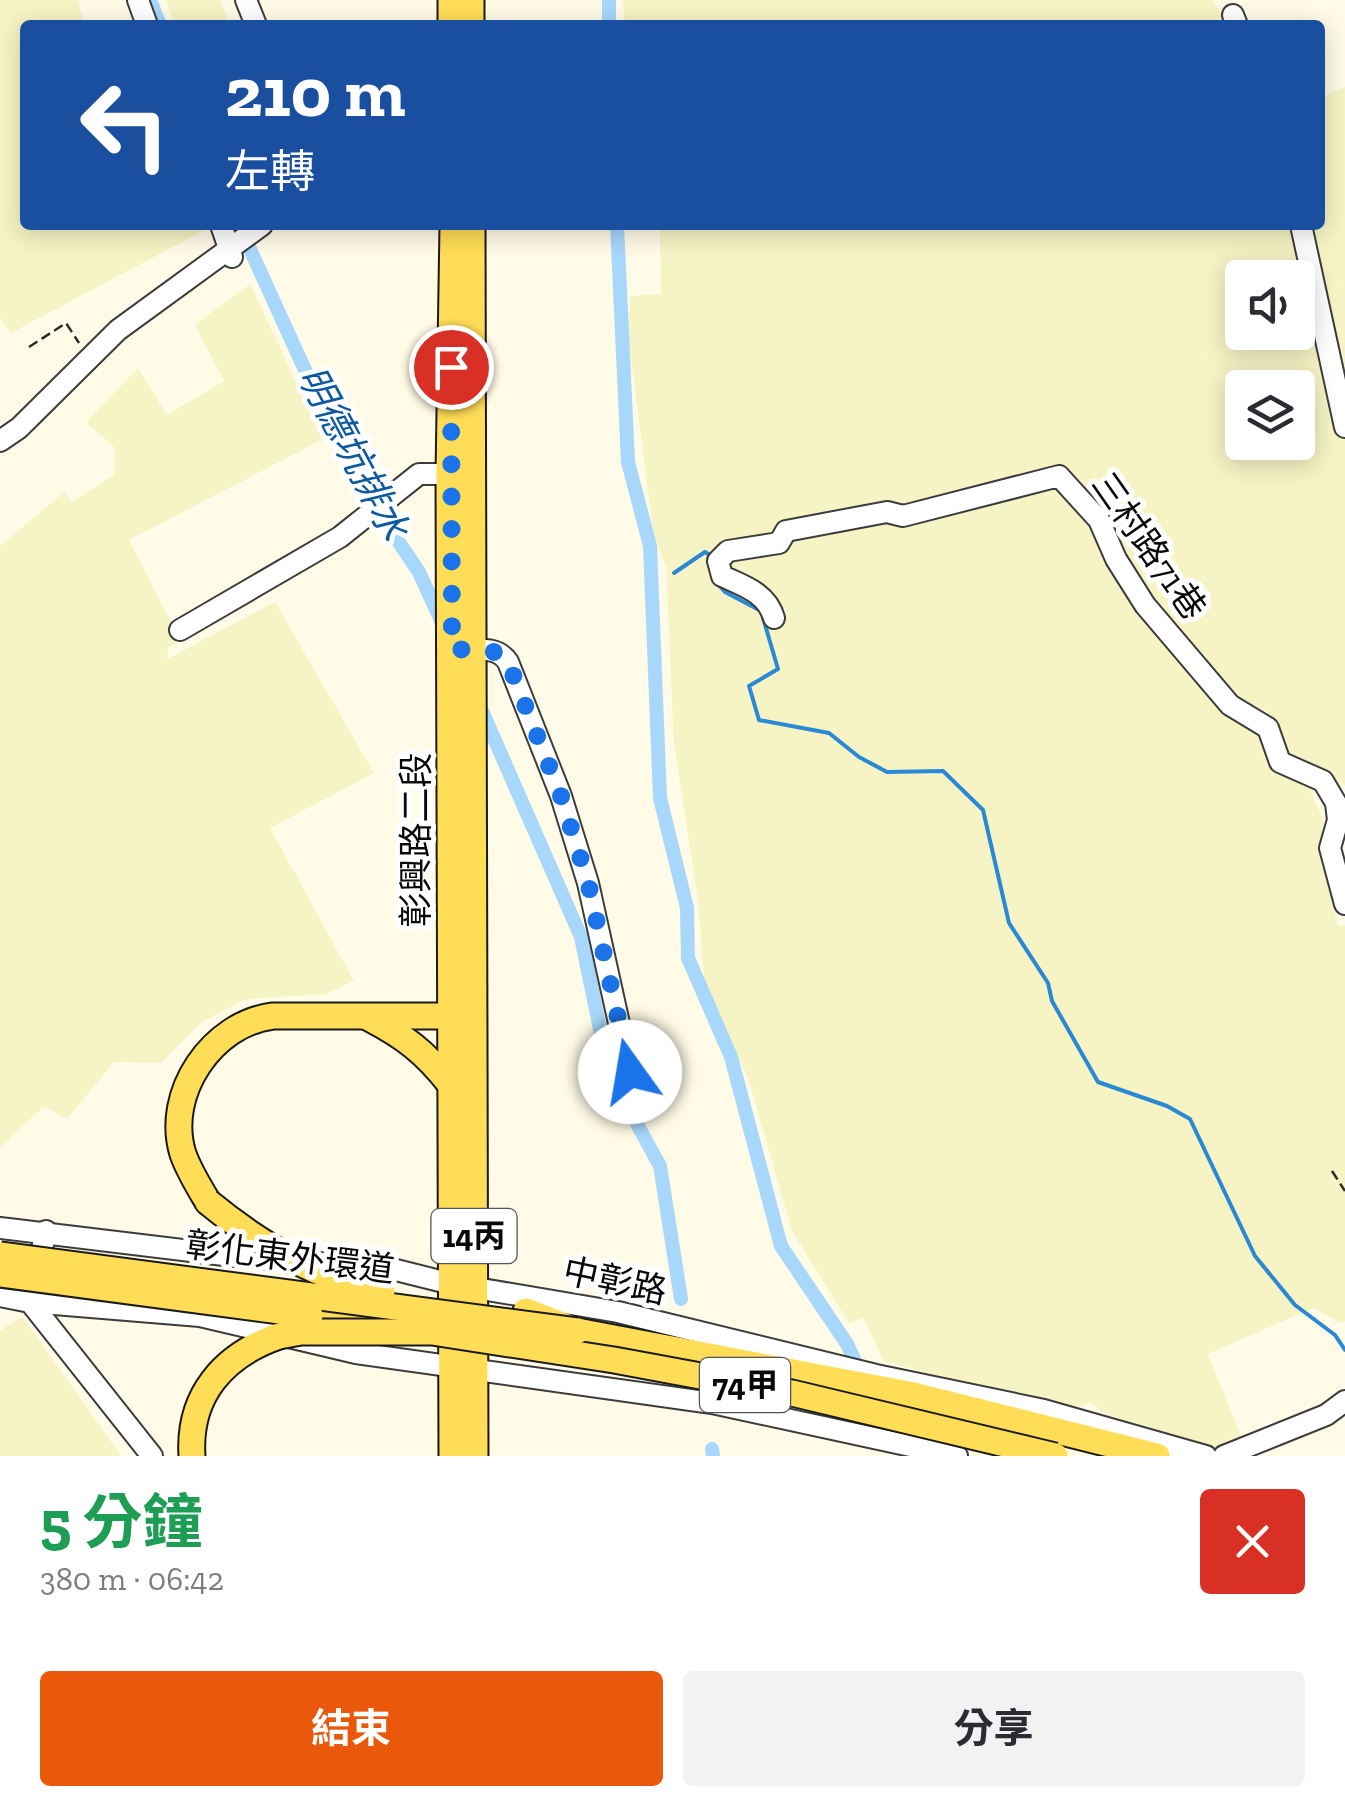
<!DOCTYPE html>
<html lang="zh-TW">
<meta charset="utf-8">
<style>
body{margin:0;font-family:"Zilla Slab","Noto Sans TC",serif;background:#f2f2f3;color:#2b2b33;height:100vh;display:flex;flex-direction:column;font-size:38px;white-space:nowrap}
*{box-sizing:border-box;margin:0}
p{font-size:32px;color:#7c7c81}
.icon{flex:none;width:55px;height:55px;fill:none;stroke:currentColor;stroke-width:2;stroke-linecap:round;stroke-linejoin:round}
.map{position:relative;height:1456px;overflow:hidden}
.sheet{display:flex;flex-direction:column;background:#fff;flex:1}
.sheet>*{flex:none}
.hud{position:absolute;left:20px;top:20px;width:1305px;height:210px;border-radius:10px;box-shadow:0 5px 25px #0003;background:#1a4fa0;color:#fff;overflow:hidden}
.buttons{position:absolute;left:1225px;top:260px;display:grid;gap:20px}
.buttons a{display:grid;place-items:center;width:90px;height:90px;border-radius:10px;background:#fff;box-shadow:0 5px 25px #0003;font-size:50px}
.pin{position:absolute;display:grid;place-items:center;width:85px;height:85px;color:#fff;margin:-42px;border:5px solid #fff;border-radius:50%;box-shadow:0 2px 10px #0007}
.me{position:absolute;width:110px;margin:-55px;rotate:347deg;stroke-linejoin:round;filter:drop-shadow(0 0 8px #0008)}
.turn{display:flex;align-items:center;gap:35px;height:210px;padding:0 40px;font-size:45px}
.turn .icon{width:130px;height:130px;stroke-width:2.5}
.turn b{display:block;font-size:70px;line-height:85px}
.round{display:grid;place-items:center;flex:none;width:105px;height:105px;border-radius:10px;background:#f2f2f3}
.headline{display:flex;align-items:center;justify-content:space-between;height:170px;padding:0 40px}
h1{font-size:60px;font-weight:700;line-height:75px;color:#1e9e55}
.button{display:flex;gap:20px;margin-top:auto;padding:20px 40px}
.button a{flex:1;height:115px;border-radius:10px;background:#ea580c;color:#fff;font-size:40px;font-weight:700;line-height:115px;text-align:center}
.button a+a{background:#f2f2f3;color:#2b2b33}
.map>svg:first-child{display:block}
</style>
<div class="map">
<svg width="1345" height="1456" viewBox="0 0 1345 1456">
<rect width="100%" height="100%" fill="#fffbe6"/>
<g fill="#f6f4c5" fill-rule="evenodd">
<polygon points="0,0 78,0 84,25 25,25 25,225 210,227 11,333 0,318"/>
<polygon points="166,0 220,0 229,25 175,25"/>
<polygon points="623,0 1213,0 1227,25 625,25"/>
<path d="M 1345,87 L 1345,785 L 1311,792 L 1323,819 L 1321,856 L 1338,926 L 1345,925 L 1345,1321 L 1341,1323 L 1313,1308 L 1208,1354 L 1241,1436 L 1214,1449 L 1107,1415 L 1090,1402 L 1069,1412 L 884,1361 L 863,1318 L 849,1323 L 792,1231 L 749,1081 L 704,979 L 698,900 L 674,744 L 666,565 L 654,537 L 628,335 L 630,296 L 661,294 L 660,225 L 1320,225 L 1320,98 ZM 1242,278 L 1298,278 L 1298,332 L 1242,332 ZM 1242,388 L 1298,388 L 1298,442 L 1242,442 Z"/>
<polygon points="250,284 323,439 129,540 180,640 168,648 167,659 275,602 374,773 270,828 354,981 325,994 246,999 202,1022 161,1063 114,1062 67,1119 44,1106 0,1147 0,546 64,492 72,502 115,474 114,447 86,422 138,368 167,415 224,381 195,325"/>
<polygon points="22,1316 121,1456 0,1456 0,1331"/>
</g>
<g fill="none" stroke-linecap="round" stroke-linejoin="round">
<g stroke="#2989d5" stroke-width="4">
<polyline points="674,573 705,552 710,555"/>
<polyline points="716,582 725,592 761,611 778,669 749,686 759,720 829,733 859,757 887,772 943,771 983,810 1009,923 1048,983 1052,1001 1098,1082 1167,1106 1190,1119 1255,1256 1295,1305 1335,1335 1345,1350"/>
</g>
<g stroke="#a7d7fa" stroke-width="14">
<polyline points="150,0 160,25"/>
<polyline points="609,0 609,25"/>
<polyline points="239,225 331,427 365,492 419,572 443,625"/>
<polyline points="617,225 628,462 650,546 660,798 687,908 688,958 731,1057 781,1246 847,1344 861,1374"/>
<polyline points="479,704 581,937 609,1073 660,1166 681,1299"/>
<polyline points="712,1449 713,1456"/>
</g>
<defs>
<g id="minor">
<polyline points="138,0 147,25"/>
<polyline points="246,0 256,25"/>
<polyline points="1233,15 1237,25"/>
<polyline points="221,225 232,257"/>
<polyline points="1301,225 1345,427"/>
<polyline points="0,441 19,428 118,330 262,225"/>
<path d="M 774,618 C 767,593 744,586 722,576 L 718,561 L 728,551 L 779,543 L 786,531 L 887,512 L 903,516 L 1059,476 L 1099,520 L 1116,559 L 1145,605 L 1230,705 L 1268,728 L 1280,762 L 1323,781 L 1336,803 L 1338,820 L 1330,848 L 1345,904"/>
<polyline points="180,630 340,537 419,474 449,474"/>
<path d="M 459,649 C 477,651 497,645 508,662 L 561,796 L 588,883 L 630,1073 L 651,1106"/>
<polyline points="0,1228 224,1255 392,1269 452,1284 618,1312 876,1375 1044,1410 1206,1456"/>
<polyline points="46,1231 30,1302 152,1456"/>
<polyline points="0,1296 30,1302 200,1316 356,1353 712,1403 957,1456"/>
<polyline points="1224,1456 1326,1415 1345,1401"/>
</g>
<g id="major">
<polyline points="451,0 451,25"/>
<polyline points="471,0 471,25"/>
<polyline points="472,225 475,1456"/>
<path d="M 369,1018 C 405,1037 425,1052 450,1084"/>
<path d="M 208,1202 C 199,1187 189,1171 183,1154 C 164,1093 213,1023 273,1016 L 466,1016"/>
<polyline points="526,1311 577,1331 914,1395 1157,1456"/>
<polyline points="310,1315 375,1324"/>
<path d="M 192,1456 C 188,1395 224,1355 279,1336"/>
<polyline points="452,1456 449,474 453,225"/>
</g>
</defs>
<use href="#minor" stroke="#3c3c3c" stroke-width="24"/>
<use href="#major" stroke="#1a1a1a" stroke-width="29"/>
<g stroke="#2b2b2b" stroke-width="2.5" stroke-dasharray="10 5" stroke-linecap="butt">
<polyline points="29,347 66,323 79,343"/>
<polyline points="1332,1171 1345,1191"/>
</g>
<use href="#minor" stroke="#fff" stroke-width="20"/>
<use href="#major" stroke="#ffdd56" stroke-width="25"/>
<defs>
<g id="major-bridge">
<path d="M 208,1202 C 259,1244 317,1279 382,1291"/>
<polyline points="0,1255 577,1331"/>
<polyline points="0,1274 310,1315"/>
<polyline points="279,1336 301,1332 432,1332 614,1360 792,1393 1055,1456"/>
</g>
</defs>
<use href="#major-bridge" stroke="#1a1a1a" stroke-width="29" stroke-linecap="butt"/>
<use href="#major-bridge" stroke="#ffdd56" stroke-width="25"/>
</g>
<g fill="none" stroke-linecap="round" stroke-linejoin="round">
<path stroke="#1a73e8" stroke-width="18" stroke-dasharray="0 32.4" d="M 451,367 L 452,649 C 471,651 496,645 508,662 L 561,796 L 588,882 L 630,1072"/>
</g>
<g text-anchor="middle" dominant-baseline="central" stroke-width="10" stroke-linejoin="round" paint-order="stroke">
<g fill="#fff" stroke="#535353" stroke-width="2.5">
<rect x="431.5" y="1209" width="85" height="54" rx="8"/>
<rect x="700" y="1358" width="90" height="54" rx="8"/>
</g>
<g font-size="32" font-weight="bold" fill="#090909">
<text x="474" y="1236">14丙</text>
<text x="745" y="1385">74甲</text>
</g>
<g font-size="35" fill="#090909" stroke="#fff">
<text transform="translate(1149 546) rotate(55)">三村路71巷</text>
<text transform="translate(416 840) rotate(-90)">彰興路二段</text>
<text transform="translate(290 1257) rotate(7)">彰化東外環道</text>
<text transform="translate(615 1281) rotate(12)">中彰路</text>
</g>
<g font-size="38" font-style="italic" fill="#0d5aa1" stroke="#fff">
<text transform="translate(353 453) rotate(62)">明德坑排水</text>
</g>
</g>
</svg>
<div class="buttons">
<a><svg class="icon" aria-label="sound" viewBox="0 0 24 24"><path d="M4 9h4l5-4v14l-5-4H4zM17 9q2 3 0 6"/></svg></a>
<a><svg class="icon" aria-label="layers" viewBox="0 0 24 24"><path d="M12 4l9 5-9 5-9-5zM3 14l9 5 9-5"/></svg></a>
</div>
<div class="pin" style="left:451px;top:367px;background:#d93025"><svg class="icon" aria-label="arrive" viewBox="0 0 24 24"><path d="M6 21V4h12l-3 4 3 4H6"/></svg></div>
<svg class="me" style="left:630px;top:1072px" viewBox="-20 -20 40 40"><circle r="19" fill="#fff"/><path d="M0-13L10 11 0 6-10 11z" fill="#1a73e8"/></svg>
<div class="hud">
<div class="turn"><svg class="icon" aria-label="left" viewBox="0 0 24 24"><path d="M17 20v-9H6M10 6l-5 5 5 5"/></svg><div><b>210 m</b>左轉</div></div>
</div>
</div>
<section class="sheet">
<div class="headline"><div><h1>5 分鐘</h1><p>380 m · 06:42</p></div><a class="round" style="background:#d93025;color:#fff"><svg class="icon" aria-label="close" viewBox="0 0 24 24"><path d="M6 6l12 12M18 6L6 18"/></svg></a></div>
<div class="button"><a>結束</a><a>分享</a></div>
</section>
